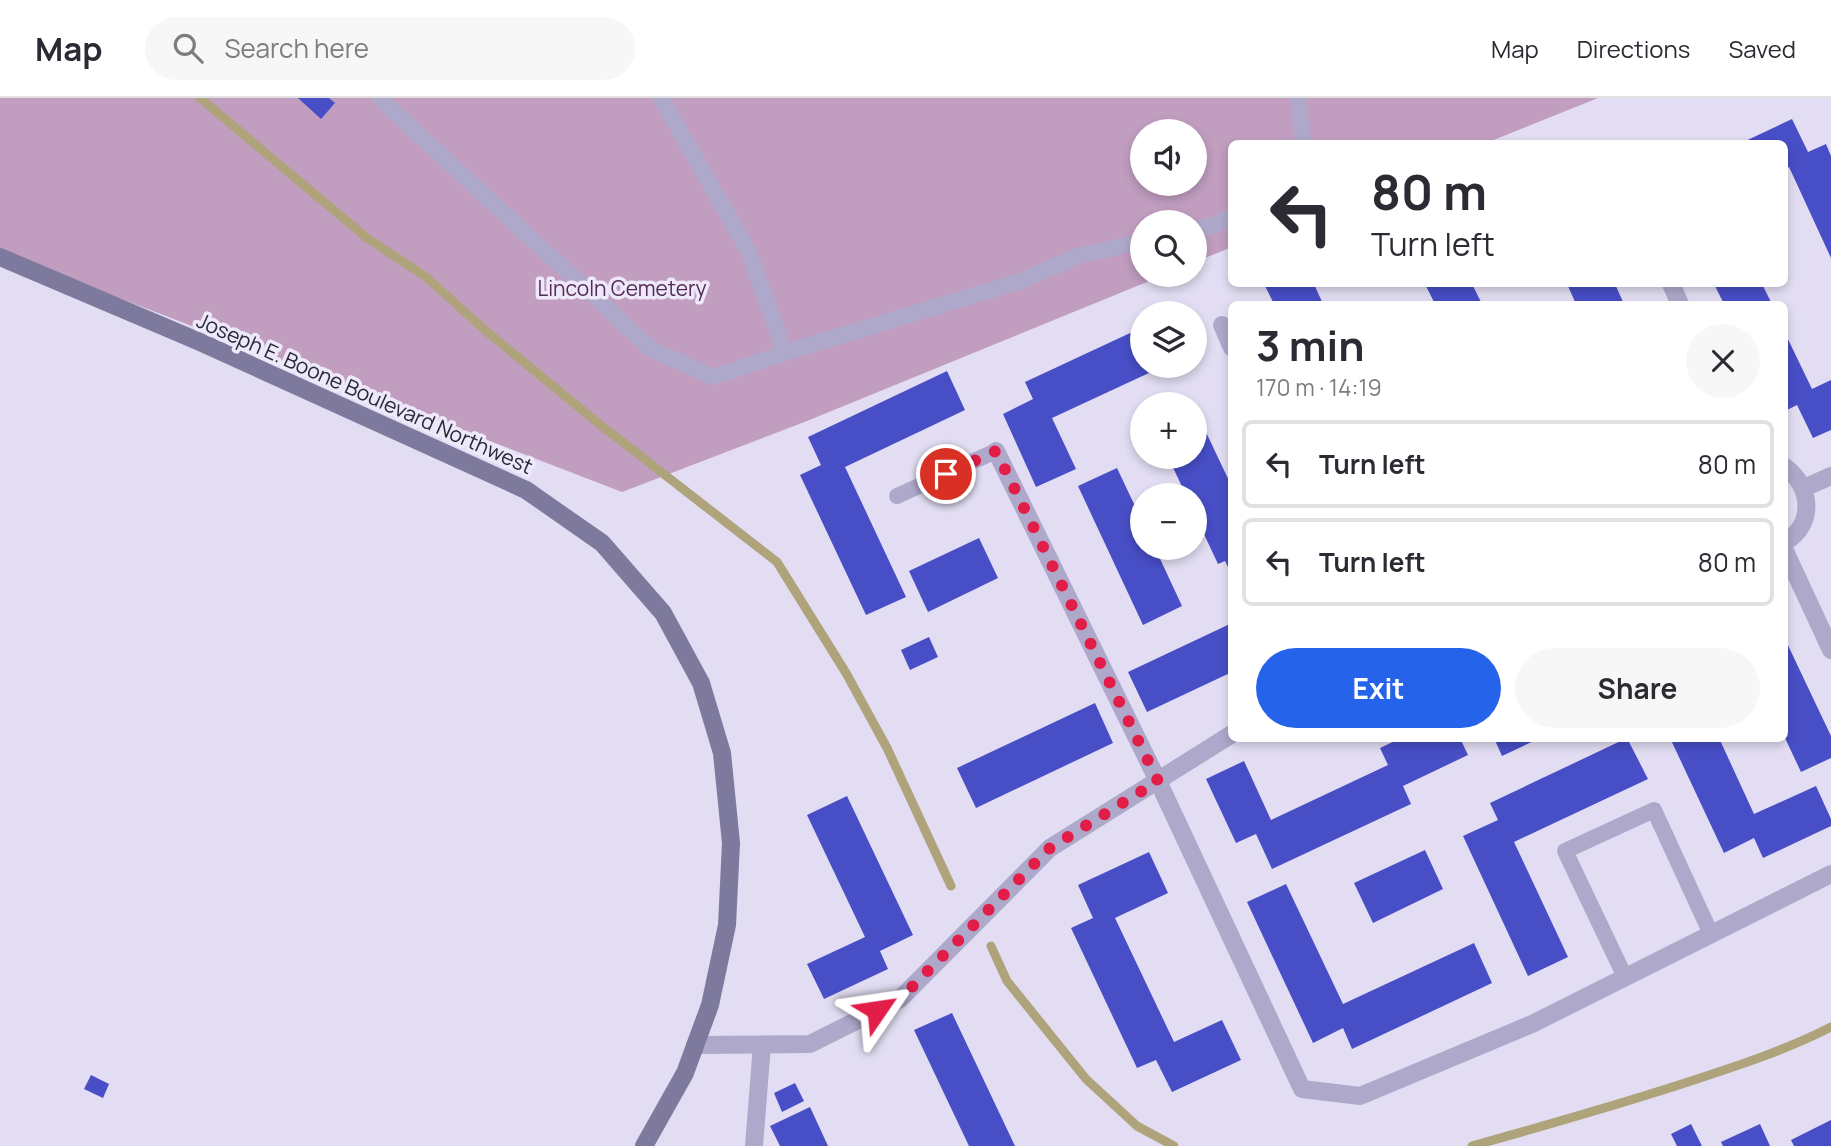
<!DOCTYPE html>
<meta charset="utf-8">
<style>
body{margin:0;font-family:Manrope,sans-serif;background:#f7f7f7;color:#2b2b33;height:100vh;display:flex;flex-direction:column;font-size:26px;white-space:nowrap}
*{box-sizing:border-box;margin:0}
p{font-size:23px;color:#7c7c81}
.icon{flex:none;width:38px;height:38px;fill:none;stroke:currentColor;stroke-width:2;stroke-linecap:round;stroke-linejoin:round}
.map{position:relative;flex:1;overflow:hidden}
.details{position:absolute;left:1228px;top:203px;width:560px;height:441px;display:flex;flex-direction:column;background:#fff;border-radius:10px;box-shadow:0 4px 10px #0003}
.details>*{flex:none}
.top-card{position:absolute;left:1228px;top:42px;width:560px;height:147px;border-radius:10px;box-shadow:0 4px 10px #0003;background:#fff;color:#2b2b33;overflow:hidden}
.tools{position:absolute;left:1130px;top:21px;display:grid;gap:14px}
.tools a{display:grid;place-items:center;width:77px;height:77px;border-radius:50%;background:#fff;box-shadow:0 4px 10px #0003;font-size:35px}
.pin{position:absolute;display:grid;place-items:center;width:60px;height:60px;color:#fff;margin:-30px;border:4px solid #fff;border-radius:50%;box-shadow:0 2px 7px #0007}
.me{position:absolute;width:77px;margin:-38px;rotate:58deg;stroke-linejoin:round;filter:drop-shadow(0 0 5px #0008)}
.turn{display:flex;align-items:center;gap:24px;height:147px;padding:0 28px;font-size:32px}
.turn .icon{width:91px;height:91px;stroke-width:2.5}
.turn b{display:block;font-size:49px;line-height:60px}
.round{display:grid;place-items:center;flex:none;width:74px;height:74px;border-radius:37px;background:#f7f7f7}
.head{display:flex;align-items:center;justify-content:space-between;height:119px;padding:0 28px}
h1{font-size:42px;font-weight:700;line-height:52px}
.primary-button{display:flex;gap:14px;margin-top:auto;padding:14px 28px}
.primary-button a{flex:1;height:80px;border-radius:42px;background:#2563eb;color:#fff;font-size:28px;font-weight:700;line-height:80px;text-align:center}
.primary-button a+a{background:#f7f7f7;color:#2b2b33}
ul{padding:0;list-style:none}
li{display:flex;align-items:center;gap:21px;height:88px;margin:0 14px 10px;padding:0 14px;border:4px solid #e1e1e2;border-radius:10px}
li div{flex:1}
li b{display:block;font-size:26px}
li em{font-style:normal}
header{display:flex;align-items:center;gap:42px;box-sizing:border-box;height:98px;padding:0 35px;background:#fff;border-bottom:2px solid #e1e1e2}
header strong{font-size:33px}
nav{display:flex;gap:38px;margin-inline-start:auto;font-size:24px}
.search{width:490px;height:63px;background:#f7f7f7;display:flex;align-items:center;gap:18px;box-sizing:border-box;padding:0 24px;border-radius:38px;color:#7c7c81;font-size:26px}
.map>svg:first-child{display:block}
</style>
<header>
<strong>Map</strong>
<div class="search"><svg class="icon" aria-label="search" viewBox="0 0 24 24"><circle cx="10" cy="10" r="6"/><path d="M15 15l6 6"/></svg>Search here</div>
<nav><a>Map</a><a>Directions</a><a>Saved</a></nav>
</header>
<div class="map">
<svg width="1831" height="1048" viewBox="0 0 1831 1048">
<rect width="100%" height="100%" fill="#e2ddf2"/>
<path fill="#c19dc0" fill-rule="evenodd" d="M 0,0 L 1598,0 L 1486,45 L 1232,46 L 1232,149 L 1195,164 L 1195,124 L 1143,124 L 1143,177 L 1164,177 L 807,323 L 622,394 L 0,154 ZM 1143,33 L 1195,33 L 1195,86 L 1143,86 Z"/>
<g fill="none" stroke-linecap="round" stroke-linejoin="round">
<g stroke="#afa37c" stroke-width="9">
<polyline points="200,0 367,140 426,179 486,233 598,325 777,464 846,575 887,650 951,788"/>
<polyline points="991,848 1007,883 1086,981 1137,1028 1174,1048"/>
<path d="M 1472,1048 C 1547,1027 1622,1006 1697,981 C 1743,966 1788,951 1831,929"/>
</g>
</g>
<g fill="#484ec6">
<polygon points="298,0 329,0 335,5 321,21"/>
<polygon points="1792,21 1808,54 1826,46 1831,58 1831,160 1789,69 1785,71 1785,46 1739,46"/>
<polygon points="1264,186 1314,186 1323,206 1274,206"/>
<polygon points="1425,186 1472,186 1482,206 1435,206"/>
<polygon points="1567,186 1615,186 1624,206 1576,206"/>
<polygon points="1714,186 1762,186 1772,206 1724,206"/>
<polygon points="1143,229 1143,268 1164,268 1052,320 1076,371 1036,389 1003,316 1033,301 1025,284"/>
<polygon points="1785,235 1812,291 1831,282 1831,332 1813,340 1797,307 1785,313"/>
<polygon points="947,273 965,312 845,369 906,499 866,517 800,377 821,367 808,339"/>
<polygon points="1195,311 1232,389 1232,477 1225,463 1218,466 1195,417 1195,397 1186,397 1168,359 1195,359"/>
<polygon points="1117,370 1143,425 1143,450 1155,450 1182,508 1143,527 1078,388"/>
<polygon points="979,440 998,480 928,514 909,473"/>
<polygon points="1232,525 1232,574 1147,614 1128,574"/>
<polygon points="929,539 938,559 910,572 901,552"/>
<polygon points="1785,541 1831,638 1831,660 1801,674 1785,640"/>
<polygon points="1095,605 1113,645 976,710 957,670"/>
<polygon points="1401,640 1460,640 1468,657 1403,688 1411,706 1272,771 1256,736 1236,745 1206,681 1244,663 1271,722 1388,667 1380,650"/>
<polygon points="1494,640 1540,640 1502,658"/>
<polygon points="1627,640 1648,681 1514,744 1568,859 1528,878 1463,738 1498,722 1490,705"/>
<polygon points="1670,640 1719,640 1754,716 1816,688 1831,721 1831,728 1763,760 1754,740 1724,755"/>
<polygon points="847,698 913,837 880,853 888,871 824,901 807,866 865,839 807,717"/>
<polygon points="1425,752 1443,791 1373,825 1354,785"/>
<polygon points="1149,754 1168,795 1115,820 1174,944 1222,922 1241,962 1172,994 1156,962 1137,970 1071,830 1093,820 1078,787"/>
<polygon points="1286,786 1343,906 1474,845 1492,885 1352,951 1343,930 1313,945 1247,804"/>
<polygon points="952,915 1015,1048 969,1048 914,932"/>
<polygon points="91,977 109,986 103,1000 84,991"/>
<polygon points="795,985 804,1003 782,1014 774,995"/>
<polygon points="810,1009 828,1048 780,1048 770,1028"/>
<polygon points="1831,1022 1831,1048 1794,1048 1791,1042"/>
<polygon points="1691,1026 1702,1048 1677,1048 1671,1036"/>
<polygon points="1760,1026 1770,1048 1723,1048 1721,1044"/>
</g>
<g fill="none" stroke-linecap="round" stroke-linejoin="round">
<g stroke="#aea9cb" stroke-width="16">
<polyline points="379,0 651,251 713,279 800,250 1021,183 1078,158 1143,143"/>
<polyline points="661,0 749,154 785,255"/>
<polyline points="1298,0 1303,46"/>
<polyline points="1195,131 1216,127 1232,118"/>
<polyline points="897,398 996,353"/>
<polyline points="1625,879 1565,753 1654,712 1711,836"/>
</g>
<g stroke="#aea9cb" stroke-width="18">
<polyline points="1671,186 1680,206"/>
<polyline points="1222,227 1232,250"/>
<polyline points="996,353 1158,683 1302,991 1360,998 1532,926 1831,776"/>
<path d="M 1785,369 C 1812,389 1815,426 1785,444"/>
<polyline points="1804,390 1831,378"/>
<polyline points="1785,453 1831,552"/>
<polyline points="695,947 810,946 900,901 1050,750 1232,636"/>
<polyline points="754,1048 762,947"/>
</g>
<polyline stroke="#7d7a9e" stroke-width="18" points="0,159 200,244 526,392 602,445 663,515 701,585 722,655 731,745 727,827 710,907 685,975 644,1048"/>
</g>
<g fill="none" stroke-linecap="round" stroke-linejoin="round">
<polyline stroke="#e11d48" stroke-width="12" stroke-dasharray="0 21.6" points="877,912 900,901 1050,750 1158,683 996,353 946,376"/>
</g>
<g text-anchor="middle" dominant-baseline="central" stroke-width="7" stroke-linejoin="round" paint-order="stroke">
<g font-size="21" fill="#562c53" stroke="#eee9fa">
<text x="622" y="190">Lincoln Cemetery</text>
</g>
<g font-size="21" fill="#292938" stroke="#eee9fa">
<text transform="translate(365 295) rotate(24)">Joseph E. Boone Boulevard Northwest</text>
</g>
</g>
</svg>
<div class="tools">
<a><svg class="icon" aria-label="sound" viewBox="0 0 24 24"><path d="M4 9h4l5-4v14l-5-4H4zM17 9q2 3 0 6"/></svg></a>
<a><svg class="icon" aria-label="search" viewBox="0 0 24 24"><circle cx="10" cy="10" r="6"/><path d="M15 15l6 6"/></svg></a>
<a><svg class="icon" aria-label="layers" viewBox="0 0 24 24"><path d="M12 4l9 5-9 5-9-5zM3 14l9 5 9-5"/></svg></a>
<a>+</a>
<a>−</a>
</div>
<div class="pin" style="left:946px;top:376px;background:#d93025"><svg class="icon" aria-label="arrive" viewBox="0 0 24 24"><path d="M6 21V4h12l-3 4 3 4H6"/></svg></div>
<svg class="me" style="left:877px;top:912px" viewBox="-20 -20 40 40"><path d="M0-17L14 15 0 8-14 15z" fill="#e11d48" stroke="#fff" stroke-width="4"/></svg>
<div class="top-card">
<div class="turn"><svg class="icon" aria-label="left" viewBox="0 0 24 24"><path d="M17 20v-9H6M10 6l-5 5 5 5"/></svg><div><b>80 m</b>Turn left</div></div>
</div>
<section class="details">
<div class="head"><div><h1>3 min</h1><p>170 m · 14:19</p></div><a class="round"><svg class="icon" aria-label="close" viewBox="0 0 24 24"><path d="M6 6l12 12M18 6L6 18"/></svg></a></div>
<ul>
<li><svg class="icon" aria-label="left" viewBox="0 0 24 24"><path d="M17 20v-9H6M10 6l-5 5 5 5"/></svg><div><b>Turn left</b></div><em>80 m</em></li>
<li><svg class="icon" aria-label="left" viewBox="0 0 24 24"><path d="M17 20v-9H6M10 6l-5 5 5 5"/></svg><div><b>Turn left</b></div><em>80 m</em></li>
</ul>
<div class="primary-button"><a>Exit</a><a>Share</a></div>
</section>
</div>
